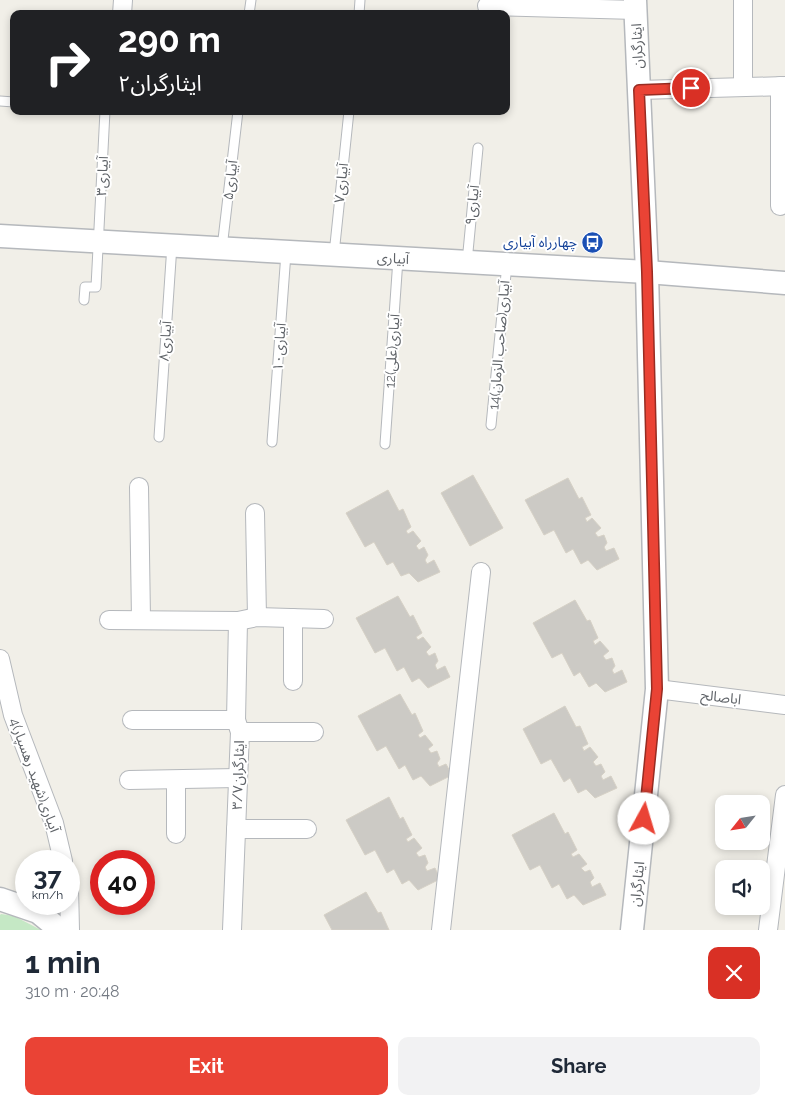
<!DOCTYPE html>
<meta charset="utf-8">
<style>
body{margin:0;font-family:Raleway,"Noto Sans Arabic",sans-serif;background:#f2f2f3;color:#1f2937;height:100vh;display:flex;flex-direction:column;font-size:19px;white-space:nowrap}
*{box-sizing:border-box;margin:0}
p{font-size:16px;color:#747a83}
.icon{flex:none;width:28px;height:28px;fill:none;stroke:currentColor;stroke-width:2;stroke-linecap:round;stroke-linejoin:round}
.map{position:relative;height:930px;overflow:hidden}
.details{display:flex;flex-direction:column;background:#fff;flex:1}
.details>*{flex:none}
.banner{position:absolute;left:10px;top:10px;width:500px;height:105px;border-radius:10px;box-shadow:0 2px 8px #0003;background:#202124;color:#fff;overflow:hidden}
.needle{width:32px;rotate:240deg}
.fabs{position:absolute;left:715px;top:795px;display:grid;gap:10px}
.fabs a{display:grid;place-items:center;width:55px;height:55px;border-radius:10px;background:#fff;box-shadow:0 2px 8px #0003;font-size:25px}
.speed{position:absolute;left:15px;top:850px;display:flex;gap:10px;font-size:25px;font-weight:700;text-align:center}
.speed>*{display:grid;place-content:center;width:65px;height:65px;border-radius:50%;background:#fff;box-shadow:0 2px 8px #0003;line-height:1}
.speed small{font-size:12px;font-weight:400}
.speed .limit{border:8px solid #d22;background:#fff;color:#111}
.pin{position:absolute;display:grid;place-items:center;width:42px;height:42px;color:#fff;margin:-21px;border:2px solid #fff;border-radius:50%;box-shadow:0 1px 5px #0007}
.me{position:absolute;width:55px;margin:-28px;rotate:6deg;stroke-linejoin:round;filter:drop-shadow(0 0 4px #0008)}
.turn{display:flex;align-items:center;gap:18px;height:105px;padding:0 25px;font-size:22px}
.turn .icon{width:65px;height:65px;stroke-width:2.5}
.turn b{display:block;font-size:35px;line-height:42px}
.round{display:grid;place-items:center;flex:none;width:52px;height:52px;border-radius:10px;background:#f2f2f3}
.overview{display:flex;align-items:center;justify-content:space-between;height:85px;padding:0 25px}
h1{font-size:30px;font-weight:700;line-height:38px}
.action{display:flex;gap:10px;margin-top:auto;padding:10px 25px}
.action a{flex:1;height:58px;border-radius:10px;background:#ea4335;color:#fff;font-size:20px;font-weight:700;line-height:58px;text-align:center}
.action a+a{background:#f2f2f3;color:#1f2937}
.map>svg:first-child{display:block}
</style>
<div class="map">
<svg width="785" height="930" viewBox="0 0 785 930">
<rect width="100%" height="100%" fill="#f1efe8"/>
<polygon fill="#c5e8c5" points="1,914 14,916 41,930 0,930 0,915"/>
<g fill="#cccac5" stroke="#d6d1c6">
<polygon points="473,475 503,528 470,546 441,493"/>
<polygon points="568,478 579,499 582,497 591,515 585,518 587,522 592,518 601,528 595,533 598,537 604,535 607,543 604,547 606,551 614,548 619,559 597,570 588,560 581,564 573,549 566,553 554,530 544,535 525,500"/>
<polygon points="388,490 399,511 403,509 411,527 406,531 408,534 413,531 421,541 416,546 419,550 424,547 428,555 425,560 427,564 434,560 440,572 418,582 409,573 401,576 393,562 387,565 374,542 365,547 346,513"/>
<polygon points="398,596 410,617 413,615 422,633 416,637 418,640 423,637 431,647 426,652 429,656 435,653 438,661 435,665 437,670 445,666 450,677 428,688 419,678 412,682 404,667 397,671 385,648 375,653 356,618"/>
<polygon points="575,600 587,621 590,620 598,638 593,641 595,645 600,641 609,651 603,656 606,660 612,658 615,666 612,670 614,674 622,670 627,682 605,692 596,683 589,687 580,672 574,676 562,653 552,658 533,623"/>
<polygon points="400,694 412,715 415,713 423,731 418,735 420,738 425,735 433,745 428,749 431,753 437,751 440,759 437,763 439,767 446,764 452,775 430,786 421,776 413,780 405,765 399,769 386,746 377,751 358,716"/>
<polygon points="565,706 576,727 580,726 588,744 582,747 584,751 590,747 598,757 593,762 596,766 601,764 605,772 601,776 603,780 611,776 617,788 595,798 586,789 578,793 570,778 564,782 551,759 541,764 523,729"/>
<polygon points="389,797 400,819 403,817 412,835 406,839 408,842 414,838 422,848 416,853 419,857 425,855 428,863 425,867 427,871 435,868 440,879 418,890 409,880 402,884 394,869 387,873 375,850 365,855 346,820"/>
<polygon points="554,813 565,834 568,832 577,850 571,854 573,857 579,854 587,864 581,868 585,872 590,870 594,878 590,882 592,887 600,883 606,895 583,905 574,895 567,899 559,884 552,888 540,865 530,870 512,835"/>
<polygon points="366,892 378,913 381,912 389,930 332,930 324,915"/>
</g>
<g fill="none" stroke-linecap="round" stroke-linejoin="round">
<defs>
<g id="service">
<polyline points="249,14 251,0"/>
<polyline points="359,14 360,0"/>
<polyline points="0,101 14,102"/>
<polyline points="222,248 238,111"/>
<polyline points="334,254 349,111"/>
<polyline points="467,262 478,148"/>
<polyline points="84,300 85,287 96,287 105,111"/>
<polyline points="491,425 507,264"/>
<polyline points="159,437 172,245"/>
<polyline points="272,442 286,253"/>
<polyline points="385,444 398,259"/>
</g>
<g id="minor">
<polyline points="487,6 636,10"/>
<polyline points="122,14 123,0"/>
<polyline points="743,87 743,0"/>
<polyline points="639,90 785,86"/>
<polyline points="780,206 780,86"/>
<polyline points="139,487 141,619"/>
<polyline points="255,513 257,617"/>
<polyline points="293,618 293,681"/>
<polyline points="109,620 238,621 257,617 324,619"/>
<polyline points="0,659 13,715 54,823 63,861"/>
<polyline points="657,689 785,705"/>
<polyline points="132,720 236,720"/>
<polyline points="240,732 314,732"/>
<polyline points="129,780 237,778"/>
<polyline points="176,780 176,834"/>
<polyline points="236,829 307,829"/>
<polyline points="69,887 70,930"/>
<polyline points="232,930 240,732 236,720 238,621"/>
<polyline points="441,930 481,572"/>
<polyline points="768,930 785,795"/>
</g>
<g id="tertiary">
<polyline points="0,236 647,272 785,283"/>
<polyline points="0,899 38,912 60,930"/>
<polyline points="632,930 657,689 647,272 635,0"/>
</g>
</defs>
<use href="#service" stroke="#b5b8bc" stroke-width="11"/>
<use href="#minor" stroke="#b5b8bc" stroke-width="20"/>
<use href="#tertiary" stroke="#b5b8bc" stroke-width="25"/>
<use href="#service" stroke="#fff" stroke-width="9"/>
<use href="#minor" stroke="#fff" stroke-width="18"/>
<use href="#tertiary" stroke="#fff" stroke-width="22"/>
</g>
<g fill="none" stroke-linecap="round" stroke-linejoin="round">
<defs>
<polyline id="route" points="644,819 657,689 647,272 639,90 691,88"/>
</defs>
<use href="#route" stroke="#982c22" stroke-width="12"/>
<use href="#route" stroke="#ea4335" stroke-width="9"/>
</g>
<defs>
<symbol id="bus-disc" viewBox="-11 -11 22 22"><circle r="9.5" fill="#1a4fb4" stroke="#fff"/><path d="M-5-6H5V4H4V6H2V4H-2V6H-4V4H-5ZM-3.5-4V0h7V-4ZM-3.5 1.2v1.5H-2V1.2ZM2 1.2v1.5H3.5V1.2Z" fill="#fff"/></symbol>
</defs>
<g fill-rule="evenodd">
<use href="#bus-disc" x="580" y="230" width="25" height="25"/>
</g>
<g text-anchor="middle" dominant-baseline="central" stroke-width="4" stroke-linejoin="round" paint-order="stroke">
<g font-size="14" fill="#5f6368" stroke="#fff">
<text transform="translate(637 46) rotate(-92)">ایثارگران</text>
<text transform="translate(102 176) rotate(-87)">آبیاری۳</text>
<text transform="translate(230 180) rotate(-83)">آبیاری۵</text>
<text transform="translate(341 183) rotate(-84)">آبیاری۷</text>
<text transform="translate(472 205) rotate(-84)">آبیاری۹</text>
<text transform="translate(393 258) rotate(3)">آبیاری</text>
<text transform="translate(165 341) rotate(-86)">آبیاری۸</text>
<text transform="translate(499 345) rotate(-85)">14آبیاری(صاحب الزمان)</text>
<text transform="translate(279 347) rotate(-86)">آبیاری۱۰</text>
<text transform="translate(392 351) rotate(-86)">12آبیاری(علی)</text>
<text transform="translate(721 697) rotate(7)">اباصالح</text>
<text transform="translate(35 775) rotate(70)">4آبیاری(شهید رهسپار)</text>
<text transform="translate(238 775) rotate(-88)">ایثارگران۳/۷</text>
<text transform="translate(637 884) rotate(-84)">ایثارگران</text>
</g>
<g font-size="14" fill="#164399" stroke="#fff" text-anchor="end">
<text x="577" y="242">چهارراه آبیاری</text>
</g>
</g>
</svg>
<div class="fabs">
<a><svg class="needle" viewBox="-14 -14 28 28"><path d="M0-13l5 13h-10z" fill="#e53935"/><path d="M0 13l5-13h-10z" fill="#747a83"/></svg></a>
<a><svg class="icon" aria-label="sound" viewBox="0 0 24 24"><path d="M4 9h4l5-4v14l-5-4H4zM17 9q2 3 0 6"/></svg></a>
</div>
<div class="speed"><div>37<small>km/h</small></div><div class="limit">40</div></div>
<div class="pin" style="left:691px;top:88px;background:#d93025"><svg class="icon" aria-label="arrive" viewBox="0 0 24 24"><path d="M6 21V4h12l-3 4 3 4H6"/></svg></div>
<svg class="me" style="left:644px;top:819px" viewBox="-20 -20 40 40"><circle r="19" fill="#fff"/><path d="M0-13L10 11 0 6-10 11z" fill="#ea4335"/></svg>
<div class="banner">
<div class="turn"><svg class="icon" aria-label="right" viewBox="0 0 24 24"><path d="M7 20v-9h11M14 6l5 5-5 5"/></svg><div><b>290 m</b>ایثارگران۲</div></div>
</div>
</div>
<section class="details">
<div class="overview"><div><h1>1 min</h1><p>310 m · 20:48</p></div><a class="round" style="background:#d93025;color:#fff"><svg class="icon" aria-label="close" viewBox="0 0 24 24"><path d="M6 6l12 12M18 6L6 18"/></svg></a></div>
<div class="action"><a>Exit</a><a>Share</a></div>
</section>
